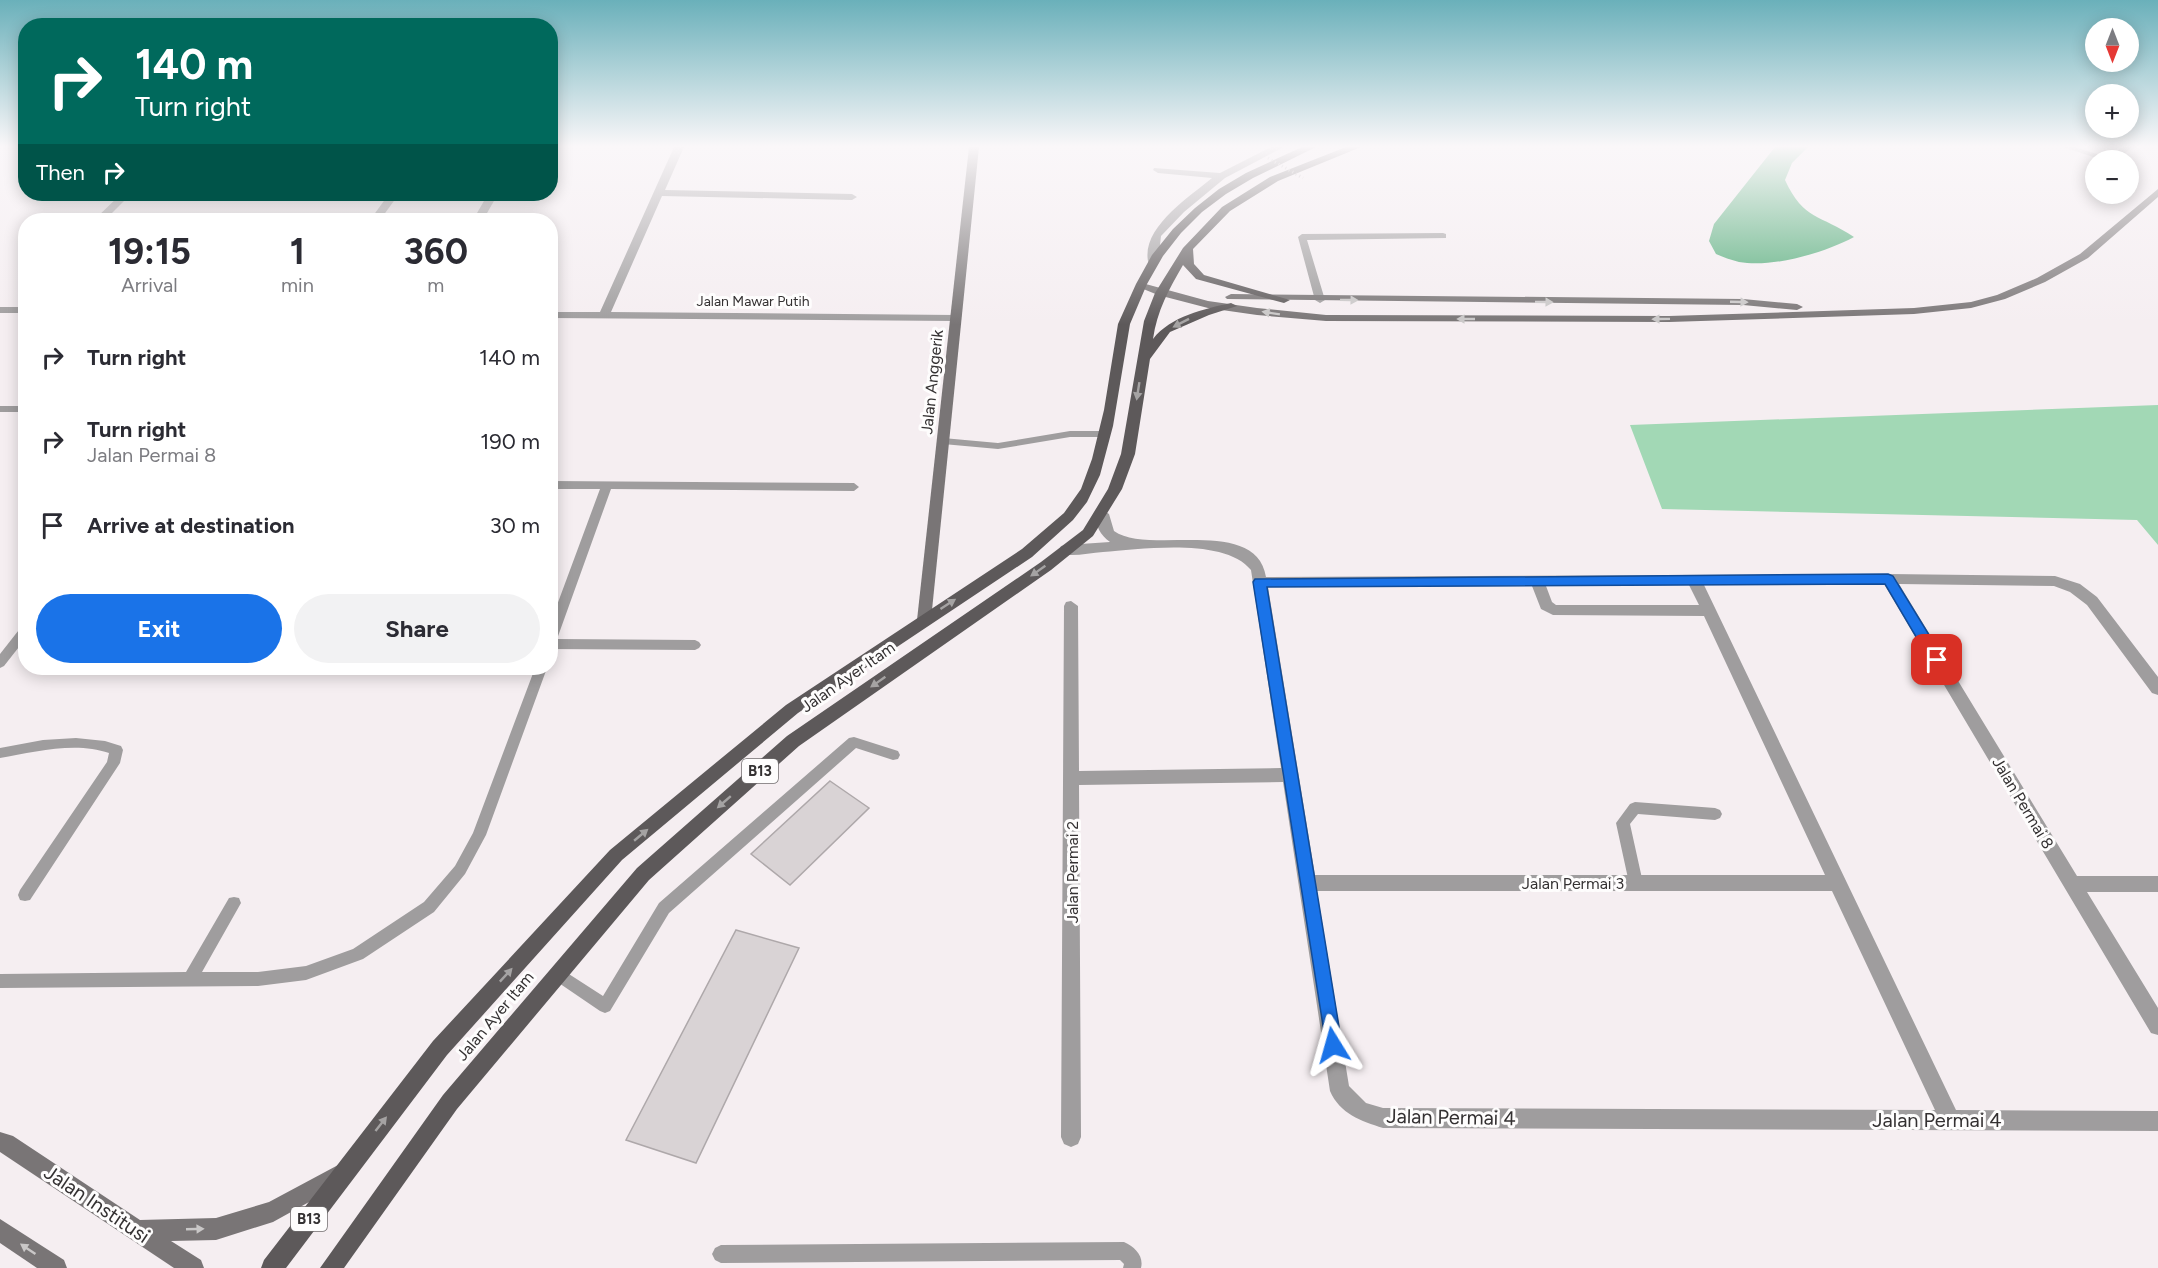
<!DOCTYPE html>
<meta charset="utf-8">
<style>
body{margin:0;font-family:Figtree,sans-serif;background:#f2f2f3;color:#2b2b33;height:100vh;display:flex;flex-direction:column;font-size:22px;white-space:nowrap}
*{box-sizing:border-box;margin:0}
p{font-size:20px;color:#7c7c81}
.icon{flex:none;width:33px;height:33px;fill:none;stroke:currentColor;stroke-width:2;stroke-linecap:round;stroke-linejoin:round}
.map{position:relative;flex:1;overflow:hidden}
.details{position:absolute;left:18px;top:213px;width:540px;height:462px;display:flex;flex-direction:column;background:#fff;border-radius:24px;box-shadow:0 3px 15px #0003}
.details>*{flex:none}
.banner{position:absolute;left:18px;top:18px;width:540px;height:183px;border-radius:24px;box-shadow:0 3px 15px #0003;background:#00695c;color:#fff;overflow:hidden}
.needle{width:39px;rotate:180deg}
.fabs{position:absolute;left:2085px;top:18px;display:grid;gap:12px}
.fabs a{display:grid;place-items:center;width:54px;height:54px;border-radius:50%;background:#fff;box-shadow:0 3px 15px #0003;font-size:30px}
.pin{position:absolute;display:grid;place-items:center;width:51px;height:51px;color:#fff;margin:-26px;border-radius:12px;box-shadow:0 3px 9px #0006}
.me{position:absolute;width:66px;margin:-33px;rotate:352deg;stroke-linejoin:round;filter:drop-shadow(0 0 4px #0008)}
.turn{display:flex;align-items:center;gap:21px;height:126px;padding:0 18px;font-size:27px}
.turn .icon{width:78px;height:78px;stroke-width:2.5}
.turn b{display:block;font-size:42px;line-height:51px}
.then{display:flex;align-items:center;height:57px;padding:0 18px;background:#0003;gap:12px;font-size:22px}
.eta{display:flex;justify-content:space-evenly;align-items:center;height:102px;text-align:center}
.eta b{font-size:36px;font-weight:700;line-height:42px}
.cta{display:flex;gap:12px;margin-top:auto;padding:12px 18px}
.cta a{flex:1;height:69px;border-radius:36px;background:#1a73e8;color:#fff;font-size:24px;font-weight:700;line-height:69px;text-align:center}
.cta a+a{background:#f2f2f3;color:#2b2b33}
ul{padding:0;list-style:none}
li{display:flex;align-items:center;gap:18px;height:84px;padding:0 18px}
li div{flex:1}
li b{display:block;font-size:22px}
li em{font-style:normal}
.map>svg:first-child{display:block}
</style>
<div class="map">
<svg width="2158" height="1268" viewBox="0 0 2158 1268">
<rect width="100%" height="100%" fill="#f5eef1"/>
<polygon fill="#a2d8b5" points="2158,405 2158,545 2137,520 1662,509 1630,425"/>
<path fill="#4eaa75" d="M 1775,147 L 1808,147 L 1792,163 L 1785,180 C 1804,221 1820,214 1854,237 C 1824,253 1773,268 1739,262 C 1731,260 1723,257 1716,254 L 1709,241 L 1714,224 Z"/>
<g fill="#d9d3d5" stroke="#aea8aa" stroke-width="1.5">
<polygon points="830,781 869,808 790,885 751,854"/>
<polygon points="736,930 799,948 696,1163 626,1140"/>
</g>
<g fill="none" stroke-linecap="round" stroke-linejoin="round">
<g fill="#9f9d9e" fill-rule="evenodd">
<polygon points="2063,147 2075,147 2109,158 2123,147 2132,147 2117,160 2102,160"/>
<polygon points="1443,233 1446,234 1446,238 1307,240 1325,300 1320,303 1315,300 1298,237 1302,234"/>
<rect x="0" y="406" width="26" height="6"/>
<polygon points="1070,431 1105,431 1110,434 1105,437 1070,437 998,449 943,444 938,441 943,438 998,443"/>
<polygon points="550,481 854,483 859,487 854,491 611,489 557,639 695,640 699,642 701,645 699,648 695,650 550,649 550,624 600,489 550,489"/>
<polygon points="26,491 26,499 21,498 20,495 21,492"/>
<polygon points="26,625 26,638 4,666 0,668 0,654 22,626"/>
<polygon points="535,668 547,668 486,835 465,874 434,912 363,959 306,980 258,986 0,988 0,974 186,972 229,898 234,897 239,898 241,903 202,972 258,972 306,966 353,949 424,902 455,866 473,833"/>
<polygon points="854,737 898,751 900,755 898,759 893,760 856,748 669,913 610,1011 605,1013 600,1011 553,979 551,974 553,969 558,967 603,996 659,903 849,738"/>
<path d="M 76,738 L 105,741 L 121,746 L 123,750 L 120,763 L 30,900 L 25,901 L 20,900 L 18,895 L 20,890 L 107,762 L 109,753 C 76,741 33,752 0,758 L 0,748 L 43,740 Z"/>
<polygon points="1635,802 1715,808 1720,810 1722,814 1720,818 1715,820 1638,814 1630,824 1643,883 1641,887 1636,889 1631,887 1629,883 1616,823 1630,804"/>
<path d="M 1124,1242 C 1135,1247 1144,1256 1141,1268 L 1123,1268 L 1124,1264 L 1120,1260 L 721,1263 L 715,1260 L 712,1254 L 715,1248 L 721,1245 Z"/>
</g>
<g fill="#9f9d9e" fill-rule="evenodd">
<polygon points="674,147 684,147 665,190 852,194 857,197 852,200 662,196 611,312 955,315 961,318 955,321 550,318 550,312 600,312"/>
<path d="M 1271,147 L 1284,147 L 1225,178 L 1184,212 L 1161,236 L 1158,263 L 1149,265 C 1138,230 1188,198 1212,178 L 1158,173 L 1153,170 L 1154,168 L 1220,173 Z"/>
<polygon points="121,194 131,194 105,220 94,220"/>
<polygon points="389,194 399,194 380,220 370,220"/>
<polygon points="488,194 498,194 483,220 473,220"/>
<rect x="0" y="307" width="26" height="6"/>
<path d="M 1102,509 L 1109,514 L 1114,531 C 1148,556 1256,515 1266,577 L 1888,574 L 2055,576 L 2080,584 L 2097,597 L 2158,677 L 2158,695 L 2152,693 L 2087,605 L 2070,592 L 2054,586 L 1899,584 L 2077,876 L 2158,876 L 2158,892 L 2087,892 L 2158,1008 L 2158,1035 L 2151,1033 L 1884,584 L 1704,585 L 1956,1110 L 2158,1111 L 2158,1131 L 1383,1128 C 1361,1121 1340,1114 1330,1091 L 1283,782 L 1079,785 L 1081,1137 L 1078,1144 L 1071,1147 L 1064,1144 L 1061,1137 L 1064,606 L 1066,602 L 1071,601 L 1078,606 L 1079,771 L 1281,768 L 1251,570 C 1225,537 1141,549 1103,552 C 1090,553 1073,557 1061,554 L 1059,550 L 1061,546 L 1066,545 L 1110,542 C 1100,535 1096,526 1095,514 ZM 1689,585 L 1699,605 L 1556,605 L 1552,602 L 1546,586 ZM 1532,586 L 1541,609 L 1553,615 L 1704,616 L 1825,875 L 1315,875 L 1268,587 ZM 1317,891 L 1832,891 L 1935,1110 L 1383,1108 L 1366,1103 L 1349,1086 Z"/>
</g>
<g fill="#797576" fill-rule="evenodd">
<polygon points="969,147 979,147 931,620 924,626 917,620"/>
<polygon points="2158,189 2158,197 2088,258 2045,282 2005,299 1971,308 1914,314 1669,322 1326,321 1257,315 1208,308 1158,295 1136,286 1142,283 1208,301 1257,308 1326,315 1669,316 1914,308 1971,302 1997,295 2037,278 2080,254"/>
<polygon points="1231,294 1743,299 1797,304 1803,307 1797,310 1743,305 1227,299 1225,297"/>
<polygon points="0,1132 13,1136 140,1220 216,1218 269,1202 340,1164 347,1167 350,1174 347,1181 273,1222 216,1240 171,1241 201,1260 204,1268 174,1268 0,1152"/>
<polygon points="0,1219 64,1260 67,1268 37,1268 0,1243"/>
</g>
<g fill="#5d595a" fill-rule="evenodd">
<polygon points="1302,147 1316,147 1253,178 1226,194 1202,212 1181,233 1163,256 1147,284 1130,324 1113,426 1100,475 1087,502 1073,520 1032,557 798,713 622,860 447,1055 286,1268 261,1268 264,1260 433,1041 610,850 786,705 1022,549 1064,513 1081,489 1092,459 1104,410 1118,324 1136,284 1152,255 1173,229 1195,208 1219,189 1246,173"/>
<path d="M 1346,147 L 1361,147 L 1278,181 L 1230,211 L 1193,249 L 1194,264 L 1204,275 L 1290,300 L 1284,303 L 1196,279 L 1183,265 C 1169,289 1157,311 1153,339 C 1171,316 1204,309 1231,303 L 1237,306 L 1209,315 L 1170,332 L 1150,359 L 1135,454 L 1122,489 L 1093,536 L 1051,570 L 799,746 L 649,880 L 457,1109 L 344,1268 L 320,1268 L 443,1095 L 637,868 L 787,736 L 1041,562 L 1083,530 L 1108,489 L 1121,454 L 1144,321 L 1155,293 L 1183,248 L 1222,207 L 1270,177 Z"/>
</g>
<polyline stroke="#ada7aa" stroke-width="3" stroke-dasharray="1 3" stroke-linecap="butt" points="1268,158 1303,178"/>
</g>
<defs><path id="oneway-solid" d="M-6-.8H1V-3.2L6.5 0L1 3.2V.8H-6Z" transform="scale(1.5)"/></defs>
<g fill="#c9c7c7">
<use href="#oneway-solid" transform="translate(1349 300) rotate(1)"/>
<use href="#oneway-solid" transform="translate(1544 302) rotate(1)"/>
<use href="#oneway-solid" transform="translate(1739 302) rotate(2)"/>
<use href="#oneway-solid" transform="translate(1271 313) rotate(-171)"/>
<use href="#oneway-solid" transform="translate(1466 319) rotate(-180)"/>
<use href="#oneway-solid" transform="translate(1661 319) rotate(179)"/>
<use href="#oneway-solid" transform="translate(195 1229) rotate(-2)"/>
<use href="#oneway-solid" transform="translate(28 1249) rotate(-146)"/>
</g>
<g fill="#a5a3a3">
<use href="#oneway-solid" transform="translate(1181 323) rotate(153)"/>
<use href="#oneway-solid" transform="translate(1138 391) rotate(99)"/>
<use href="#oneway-solid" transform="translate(1038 571) rotate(145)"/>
<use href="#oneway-solid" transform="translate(948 604) rotate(-33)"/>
<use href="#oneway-solid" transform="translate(878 682) rotate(145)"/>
<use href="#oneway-solid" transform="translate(724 802) rotate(139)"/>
<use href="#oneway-solid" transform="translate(641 835) rotate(-40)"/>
<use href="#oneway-solid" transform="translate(506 975) rotate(-47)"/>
<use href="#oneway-solid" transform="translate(381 1124) rotate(-52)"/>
</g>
<linearGradient id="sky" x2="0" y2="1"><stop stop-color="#6ab0ba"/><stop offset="0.45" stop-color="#faf7f9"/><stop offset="1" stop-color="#faf7f9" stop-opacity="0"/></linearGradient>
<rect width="2158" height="325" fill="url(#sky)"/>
<polygon fill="#1a73e8" stroke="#114b97" stroke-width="1.5" points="1888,574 1893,576 1942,656 1942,664 1932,664 1885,584 1267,587 1342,1045 1339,1051 1333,1054 1327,1051 1253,582 1255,579"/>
<g text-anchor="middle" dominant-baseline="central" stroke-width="6" stroke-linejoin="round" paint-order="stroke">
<g font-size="14" fill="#343132" stroke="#fefdfd">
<text x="753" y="301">Jalan Mawar Putih</text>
</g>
<g fill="#fefdfd" stroke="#716e6f" stroke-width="1.5">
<rect x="742" y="759" width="36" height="24" rx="4.5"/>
<rect x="291" y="1207" width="36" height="24" rx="4.5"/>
</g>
<g font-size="15" font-weight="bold" fill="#343132">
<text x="760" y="771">B13</text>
<text x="309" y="1219">B13</text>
</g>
<g font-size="16" fill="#343132" stroke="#fefdfd">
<text transform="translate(932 382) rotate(-84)">Jalan Anggerik</text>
<text transform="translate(848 677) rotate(-35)">Jalan Ayer Itam</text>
<text transform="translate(2023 803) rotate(59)">Jalan Permai 8</text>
<text transform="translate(1072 872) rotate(-90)">Jalan Permai 2</text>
<text x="1573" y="883">Jalan Permai 3</text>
<text transform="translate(495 1016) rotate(-50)">Jalan Ayer Itam</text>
</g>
<g font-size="20" fill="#343132" stroke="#fefdfd">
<text transform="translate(1451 1117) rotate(1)">Jalan Permai 4</text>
<text x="1937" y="1120">Jalan Permai 4</text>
<text transform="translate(97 1204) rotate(34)">Jalan Institusi</text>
</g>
</g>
</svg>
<div class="fabs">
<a><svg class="needle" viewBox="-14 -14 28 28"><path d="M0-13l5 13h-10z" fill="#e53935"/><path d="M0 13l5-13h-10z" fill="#7c7c81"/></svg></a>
<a>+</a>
<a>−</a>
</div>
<div class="pin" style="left:1937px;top:660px;background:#d93025"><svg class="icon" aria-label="arrive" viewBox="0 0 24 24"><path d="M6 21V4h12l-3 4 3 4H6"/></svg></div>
<svg class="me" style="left:1333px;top:1045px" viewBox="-20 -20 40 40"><path d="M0-17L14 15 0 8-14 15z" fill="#1a73e8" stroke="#fff" stroke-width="4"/></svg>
<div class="banner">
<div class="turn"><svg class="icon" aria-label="right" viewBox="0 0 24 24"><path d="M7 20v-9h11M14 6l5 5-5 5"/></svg><div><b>140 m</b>Turn right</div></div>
<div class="then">Then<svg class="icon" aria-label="right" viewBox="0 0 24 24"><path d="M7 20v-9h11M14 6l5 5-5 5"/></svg></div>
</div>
<section class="details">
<div class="eta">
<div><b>19:15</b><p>Arrival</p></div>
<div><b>1</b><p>min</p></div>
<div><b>360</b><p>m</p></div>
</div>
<ul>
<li><svg class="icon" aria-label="right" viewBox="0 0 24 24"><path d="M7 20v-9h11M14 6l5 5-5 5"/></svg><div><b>Turn right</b></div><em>140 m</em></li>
<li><svg class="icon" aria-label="right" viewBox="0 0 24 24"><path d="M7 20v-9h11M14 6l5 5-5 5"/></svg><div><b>Turn right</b><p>Jalan Permai 8</p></div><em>190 m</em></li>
<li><svg class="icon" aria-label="arrive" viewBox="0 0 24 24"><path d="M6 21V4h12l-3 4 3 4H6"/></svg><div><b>Arrive at destination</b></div><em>30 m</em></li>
</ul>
<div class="cta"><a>Exit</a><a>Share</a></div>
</section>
</div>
